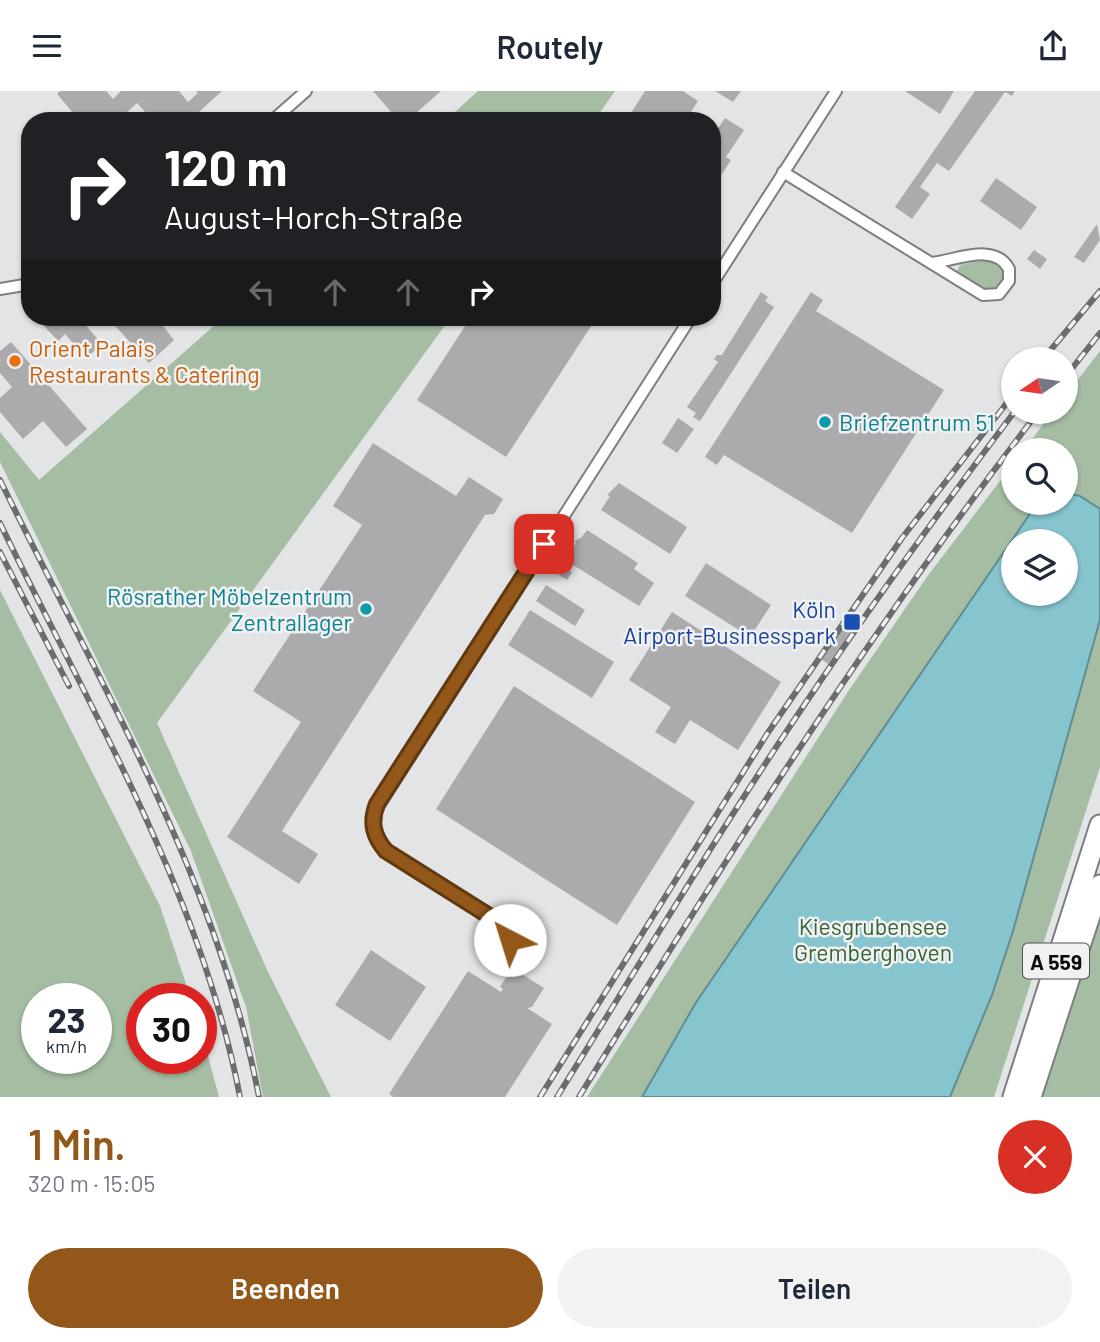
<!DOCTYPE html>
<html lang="de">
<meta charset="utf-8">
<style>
body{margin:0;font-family:Barlow,sans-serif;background:#f2f2f3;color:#1f2937;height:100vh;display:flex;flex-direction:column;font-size:26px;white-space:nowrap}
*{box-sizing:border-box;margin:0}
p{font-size:23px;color:#747a83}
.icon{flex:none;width:38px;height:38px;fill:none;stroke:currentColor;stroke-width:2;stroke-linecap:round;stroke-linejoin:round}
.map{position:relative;height:1006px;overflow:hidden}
.details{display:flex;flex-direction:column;background:#fff;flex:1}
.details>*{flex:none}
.top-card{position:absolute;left:21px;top:21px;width:700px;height:214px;border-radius:28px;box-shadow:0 2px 5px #0004;background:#202124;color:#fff;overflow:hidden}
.needle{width:46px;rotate:257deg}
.buttons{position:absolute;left:1001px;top:256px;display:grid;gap:14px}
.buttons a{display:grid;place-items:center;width:77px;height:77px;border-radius:50%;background:#fff;box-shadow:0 2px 5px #0004;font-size:35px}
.speed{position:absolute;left:21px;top:892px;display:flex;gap:14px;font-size:35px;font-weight:700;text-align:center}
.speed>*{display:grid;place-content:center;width:91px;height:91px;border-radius:50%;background:#fff;box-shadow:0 2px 5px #0004;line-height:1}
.speed small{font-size:18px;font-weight:400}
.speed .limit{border:10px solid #d22;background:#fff;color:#111}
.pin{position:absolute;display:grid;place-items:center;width:60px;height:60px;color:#fff;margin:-30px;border-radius:14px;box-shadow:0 4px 10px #0006}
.me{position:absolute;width:77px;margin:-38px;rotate:320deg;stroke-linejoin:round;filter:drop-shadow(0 0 5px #0008)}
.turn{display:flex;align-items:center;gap:24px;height:147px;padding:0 28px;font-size:32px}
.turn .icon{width:91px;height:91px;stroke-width:2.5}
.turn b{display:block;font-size:49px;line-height:60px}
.lanes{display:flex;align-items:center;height:66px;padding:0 28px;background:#0003;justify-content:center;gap:35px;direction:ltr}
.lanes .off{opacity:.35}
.round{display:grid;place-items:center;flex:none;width:74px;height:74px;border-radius:37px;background:#f2f2f3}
.head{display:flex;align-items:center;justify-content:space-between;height:119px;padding:0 28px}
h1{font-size:42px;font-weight:600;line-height:52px;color:#935719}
.primary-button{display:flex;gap:14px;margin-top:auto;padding:14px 28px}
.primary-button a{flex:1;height:80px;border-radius:42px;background:#935719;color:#fff;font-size:28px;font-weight:600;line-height:80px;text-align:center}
.primary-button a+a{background:#f2f2f3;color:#1f2937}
header{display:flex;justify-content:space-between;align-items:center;height:91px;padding:0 28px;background:#fff;font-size:32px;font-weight:600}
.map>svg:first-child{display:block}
</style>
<header><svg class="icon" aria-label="menu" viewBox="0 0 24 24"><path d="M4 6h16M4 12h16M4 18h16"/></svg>Routely<svg class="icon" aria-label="share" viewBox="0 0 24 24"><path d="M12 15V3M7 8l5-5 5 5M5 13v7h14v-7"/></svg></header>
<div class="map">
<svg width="1100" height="1006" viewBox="0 0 1100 1006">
<rect width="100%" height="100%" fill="#e3e4e6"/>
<g fill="#a5bea3" fill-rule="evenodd">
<polygon points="478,0 615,0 594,30 445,30"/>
<path d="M 987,168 L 1001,175 C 1005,186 1002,193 992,198 L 982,198 L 957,180 L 960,174 Z"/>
<polygon points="224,226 451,226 157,632 268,881 331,1006 263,1006 246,916 191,760 0,371 0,341 39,389"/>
<path d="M 1100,260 L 1100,676 L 994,1006 L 587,1006 L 849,599 L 929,483 L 1013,373 L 1013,411 L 1066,411 L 1066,359 L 1024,359 L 1053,320 L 1066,320 L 1066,304 ZM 1013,450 L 1066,450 L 1066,502 L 1013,502 Z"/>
<path d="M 0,499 L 160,815 L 191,908 L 142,908 L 142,968 L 201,968 L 201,939 L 219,1006 L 0,1006 ZM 37,908 L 96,908 L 96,968 L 37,968 Z"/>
<polygon points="1100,815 1100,1006 1040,1006"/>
</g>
<path fill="#86c4ce" stroke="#618d94" stroke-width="2" fill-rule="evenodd" d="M 1066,402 L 1080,405 L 1100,418 L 1100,529 L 1013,840 L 992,904 L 950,1006 L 642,1006 L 695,913 L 1038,411 L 1066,411 ZM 1013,450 L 1066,450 L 1066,502 L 1013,502 Z"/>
<g fill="#ababae">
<polygon points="60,0 106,0 113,8 121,0 179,0 188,11 198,2 196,0 222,0 189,30 153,30 137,12 120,28 122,30 80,30 57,3"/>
<polygon points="373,0 441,0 407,30 399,30"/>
<polygon points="645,0 683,0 698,10 685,30 626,30"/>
<polygon points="715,0 741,0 733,11"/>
<polygon points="905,0 954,0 940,23"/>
<polygon points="975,0 1015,0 1012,5 1005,1 949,80 937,72 920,96 930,103 912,128 895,116"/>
<polygon points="725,27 744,39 726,66 731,69 718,89 712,85 712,46"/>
<polygon points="996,87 1037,116 1021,139 980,110"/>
<polygon points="1097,133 1100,149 1084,172 1074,166"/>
<polygon points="1034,159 1047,168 1040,178 1027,168"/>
<polygon points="761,201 768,206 765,210 774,216 700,330 693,326 696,322 687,316 718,271 714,268 717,264 722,264"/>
<polygon points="811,201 823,209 816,220 944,299 852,442 724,364 717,374 705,366"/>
<polygon points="36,226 88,226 82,230 102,253 86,267 65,243 58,250"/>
<polygon points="107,226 156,226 174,249 149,272"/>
<polygon points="471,226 597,226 506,366 417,309"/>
<polygon points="11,251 87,338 66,356 43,330 23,348 0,321 0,307 12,296 0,282 0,260"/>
<polygon points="678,327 694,338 677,362 662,352"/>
<polygon points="373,352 456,405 469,386 503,408 494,423 485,424 282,740 318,763 299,793 227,746 301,631 253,600 362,434 333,415"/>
<polygon points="619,392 687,436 670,463 601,419 610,405 607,404"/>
<polygon points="587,439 638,472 634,478 654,492 639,515 565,469 576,452 574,450 581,447"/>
<polygon points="706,472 771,514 750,546 685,505"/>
<polygon points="564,475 572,481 567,489 558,483"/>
<polygon points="546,494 585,519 575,535 536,510"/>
<polygon points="530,519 614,571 592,607 508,554"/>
<polygon points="672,521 781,591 738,659 690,629 675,653 655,641 671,616 629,589"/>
<polygon points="851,524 859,529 828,573 821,568"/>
<polygon points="514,595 695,711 617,834 436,718"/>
<polygon points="371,859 426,896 390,950 335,914"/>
<polygon points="512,877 544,897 532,916 527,917 552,933 505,1006 393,1006 389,1003 468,880 501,901 503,898 500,896"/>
</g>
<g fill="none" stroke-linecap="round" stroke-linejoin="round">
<defs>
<g id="street">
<polyline points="272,30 306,0"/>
<path d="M 783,81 L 983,204 L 999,203 L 1009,190 L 1009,178 C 995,151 957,169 932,172"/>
<polyline points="712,193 836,0"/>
<polyline points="0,198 30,193"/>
<circle cx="525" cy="849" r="15"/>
<polyline points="513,840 386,760 375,744 374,722 691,226"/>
</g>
<g id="highway">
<polyline points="1013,1006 1100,734"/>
<polyline points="1031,1006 1100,794"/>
</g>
</defs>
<use href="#street" stroke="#7e7e80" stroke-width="14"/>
<use href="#highway" stroke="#7e7e80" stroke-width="23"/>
<use href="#street" stroke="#fff" stroke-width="10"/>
<use href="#highway" stroke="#fff" stroke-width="19"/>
<defs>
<g id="rail">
<polyline points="1043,268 1100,200"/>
<polyline points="1066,285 1100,242"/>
<path d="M 0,389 C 97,588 217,786 259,1006"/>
<path d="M 0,432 C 89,617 201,802 240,1006"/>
<polyline points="0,461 69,595"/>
<polyline points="540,1006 767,643 902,447 1013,304"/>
<path d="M 557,1006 C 641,871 722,735 811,604 C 876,507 945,413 1015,320"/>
<path d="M 579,1006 C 723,771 870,539 1039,320"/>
</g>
</defs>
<use href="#rail" stroke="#6b6c6d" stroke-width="6"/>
<use href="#rail" stroke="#f1f1f4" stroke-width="3.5" stroke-dasharray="10" stroke-linecap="butt"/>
</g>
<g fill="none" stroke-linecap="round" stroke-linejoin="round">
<defs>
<path id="route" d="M 510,849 L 513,840 L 386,760 C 373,745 370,731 377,713 L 544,453"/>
</defs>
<use href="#route" stroke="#603910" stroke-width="18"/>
<use href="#route" stroke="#935719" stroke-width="12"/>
</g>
<circle fill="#e8710a" stroke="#f1f1f4" stroke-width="2.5" cx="15" cy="270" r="7"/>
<g fill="#0f9aa8" stroke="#f1f1f4" stroke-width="2.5">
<circle cx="825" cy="331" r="7"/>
<circle cx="366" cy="518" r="7"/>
</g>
<rect fill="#1a4fb4" stroke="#f1f1f4" stroke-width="2.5" x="843" y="522" width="18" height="18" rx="3.5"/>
<g text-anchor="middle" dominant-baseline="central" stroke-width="5" stroke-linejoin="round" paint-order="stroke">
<rect fill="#f1f1f4" stroke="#515152" stroke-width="2" x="1023" y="852.5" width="66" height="35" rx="5"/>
<g font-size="21" font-weight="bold" fill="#0c0c0d">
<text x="1056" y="870">A 559</text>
</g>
<g font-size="23" fill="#c56008" stroke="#f1f1f4" text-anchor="start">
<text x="29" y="257">Orient Palais<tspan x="29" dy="26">Restaurants &amp; Catering</tspan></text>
</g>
<g font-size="23" fill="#0d838f" stroke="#f1f1f4" text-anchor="start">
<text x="839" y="331">Briefzentrum 51</text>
<text x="352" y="505" text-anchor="end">Rösrather Möbelzentrum<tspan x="352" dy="26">Zentrallager</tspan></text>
</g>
<g font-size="23" fill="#164399" stroke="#f1f1f4" text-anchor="end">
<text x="836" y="518">Köln<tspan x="836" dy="26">Airport-Businesspark</tspan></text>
</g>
<g font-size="23" fill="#336331" stroke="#f1f1f4">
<text x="873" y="835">Kiesgrubensee<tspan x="873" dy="26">Gremberghoven</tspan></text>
</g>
</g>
</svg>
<div class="buttons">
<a><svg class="needle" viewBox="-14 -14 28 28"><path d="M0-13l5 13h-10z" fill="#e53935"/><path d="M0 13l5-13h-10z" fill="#747a83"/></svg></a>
<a><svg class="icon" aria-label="search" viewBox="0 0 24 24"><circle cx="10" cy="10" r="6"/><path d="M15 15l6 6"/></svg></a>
<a><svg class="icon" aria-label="layers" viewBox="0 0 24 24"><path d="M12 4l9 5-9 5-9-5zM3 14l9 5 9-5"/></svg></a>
</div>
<div class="speed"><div>23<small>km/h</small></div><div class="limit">30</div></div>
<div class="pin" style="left:544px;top:453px;background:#d93025"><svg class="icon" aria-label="arrive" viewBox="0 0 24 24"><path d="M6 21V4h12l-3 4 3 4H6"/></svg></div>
<svg class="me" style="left:510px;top:849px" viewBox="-20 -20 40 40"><circle r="19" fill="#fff"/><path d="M0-13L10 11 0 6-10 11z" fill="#935719"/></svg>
<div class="top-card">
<div class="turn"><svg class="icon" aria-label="right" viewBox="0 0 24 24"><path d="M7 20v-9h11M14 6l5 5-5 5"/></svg><div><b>120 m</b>August-Horch-Straße</div></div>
<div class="lanes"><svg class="icon off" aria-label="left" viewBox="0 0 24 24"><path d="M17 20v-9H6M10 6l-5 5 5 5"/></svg><svg class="icon off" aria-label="ahead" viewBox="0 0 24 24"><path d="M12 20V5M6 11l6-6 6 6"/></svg><svg class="icon off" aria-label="ahead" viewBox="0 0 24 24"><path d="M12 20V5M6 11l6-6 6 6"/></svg><svg class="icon" aria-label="right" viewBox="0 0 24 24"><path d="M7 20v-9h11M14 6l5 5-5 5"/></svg></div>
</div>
</div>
<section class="details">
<div class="head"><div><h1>1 Min.</h1><p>320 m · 15:05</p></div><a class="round" style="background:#d93025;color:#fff"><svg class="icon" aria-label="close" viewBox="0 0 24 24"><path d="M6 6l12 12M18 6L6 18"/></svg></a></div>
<div class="primary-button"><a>Beenden</a><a>Teilen</a></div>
</section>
